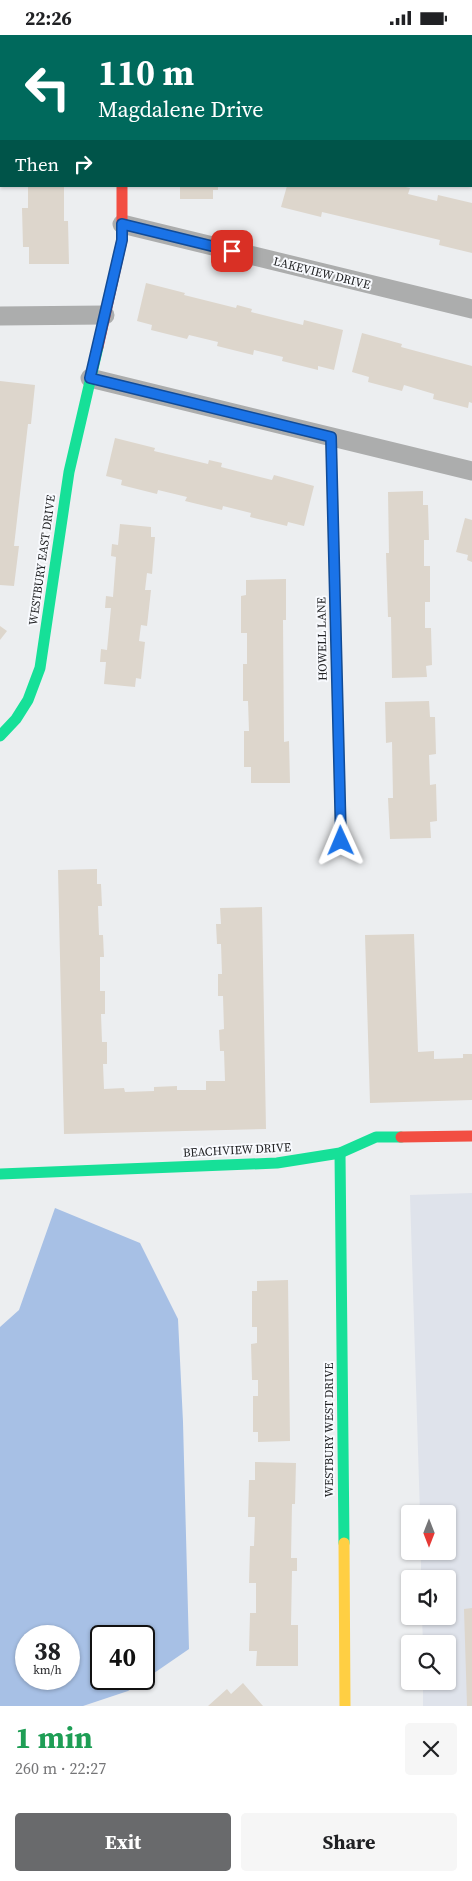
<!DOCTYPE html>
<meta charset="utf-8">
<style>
body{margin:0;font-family:"Source Serif 4",serif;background:#f6f6f6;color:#202124;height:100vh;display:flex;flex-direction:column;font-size:19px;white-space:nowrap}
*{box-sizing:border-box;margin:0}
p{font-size:16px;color:#757577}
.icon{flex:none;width:28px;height:28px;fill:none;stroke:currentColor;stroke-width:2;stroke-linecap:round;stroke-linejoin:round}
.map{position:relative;height:1671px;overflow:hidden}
.panel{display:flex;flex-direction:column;background:#fff;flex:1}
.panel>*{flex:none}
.guide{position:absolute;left:0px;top:0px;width:472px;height:152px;box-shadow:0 1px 4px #0004;background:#00695c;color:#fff;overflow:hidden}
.needle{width:32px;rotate:180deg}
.buttons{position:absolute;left:401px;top:1470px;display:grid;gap:10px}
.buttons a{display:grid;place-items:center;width:55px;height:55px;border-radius:5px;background:#fff;box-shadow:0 1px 4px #0004;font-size:25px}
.speed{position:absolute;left:15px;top:1590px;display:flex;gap:10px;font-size:25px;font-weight:700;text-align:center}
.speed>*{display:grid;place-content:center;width:65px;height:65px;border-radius:50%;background:#fff;box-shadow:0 1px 4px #0004;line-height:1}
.speed small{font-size:12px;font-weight:400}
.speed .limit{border:2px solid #111;border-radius:8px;background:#fff;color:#111}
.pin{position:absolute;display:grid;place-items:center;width:42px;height:42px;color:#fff;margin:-21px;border-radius:10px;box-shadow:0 2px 8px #0006}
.me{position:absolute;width:55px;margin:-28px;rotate:359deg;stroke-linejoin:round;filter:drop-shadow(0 0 4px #0008)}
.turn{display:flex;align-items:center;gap:18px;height:105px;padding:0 15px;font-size:22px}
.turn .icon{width:65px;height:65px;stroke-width:2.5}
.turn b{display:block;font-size:35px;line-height:42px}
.then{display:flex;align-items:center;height:48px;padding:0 15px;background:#0003;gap:10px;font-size:19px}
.round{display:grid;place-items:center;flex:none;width:52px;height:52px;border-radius:5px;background:#f6f6f6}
.head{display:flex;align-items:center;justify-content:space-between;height:85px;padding:0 15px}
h1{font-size:30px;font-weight:700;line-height:38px;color:#1e9e55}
.cta{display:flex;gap:10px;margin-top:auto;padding:10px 15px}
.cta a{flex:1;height:58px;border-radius:5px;background:#696a6c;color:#fff;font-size:20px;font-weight:700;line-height:58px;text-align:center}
.cta a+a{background:#f6f6f6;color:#202124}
.status{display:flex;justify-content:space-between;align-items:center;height:35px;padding:0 25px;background:#fff;direction:ltr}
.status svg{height:14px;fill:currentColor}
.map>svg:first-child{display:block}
</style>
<div class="status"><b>22:26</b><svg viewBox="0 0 49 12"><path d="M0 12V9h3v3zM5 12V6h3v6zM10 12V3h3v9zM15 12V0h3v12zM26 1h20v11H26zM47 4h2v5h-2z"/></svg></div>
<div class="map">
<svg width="472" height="1671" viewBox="0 0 472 1671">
<rect width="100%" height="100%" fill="#eceef0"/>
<polygon fill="#dfe3eb" points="472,1158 472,1671 423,1671 423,1646 448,1646 448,1609 423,1609 422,1581 448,1581 448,1544 421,1544 421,1516 448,1516 448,1479 420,1479 410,1160"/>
<g fill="#a7c0e5" fill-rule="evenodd">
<polygon points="265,0 428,0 264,1"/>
<path d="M 55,1173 L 140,1208 L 178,1284 L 183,1387 L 189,1614 L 128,1656 L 83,1671 L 0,1671 L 0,1292 L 19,1275 ZM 26,1601 L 69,1601 L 69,1644 L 26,1644 ZM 101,1601 L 144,1601 L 144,1644 L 101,1644 Z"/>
</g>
<g fill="#ddd6cc">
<polygon points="28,151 64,151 64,186 68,186 69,229 29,229 29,212 23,212 22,173 28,173"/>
<polygon points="180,151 218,151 218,155 213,155 213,164 180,164"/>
<polygon points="287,151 401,151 410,153 408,159 437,166 438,160 472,168 472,218 439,210 440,205 322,177 321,182 281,172"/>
<polygon points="146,248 185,258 184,260 236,273 237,270 252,274 251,277 303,290 304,285 343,295 334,335 318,331 318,335 282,326 283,322 254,315 253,320 217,311 218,307 189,300 187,304 151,295 152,290 137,286"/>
<polygon points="362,298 402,309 401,312 472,331 472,368 469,367 468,373 433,364 434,359 404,350 402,356 368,347 369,342 352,337"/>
<polygon points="0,346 35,350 31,389 28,389 14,511 19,511 14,551 0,550"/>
<polygon points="115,403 155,413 154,416 208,429 209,425 222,428 221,432 272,445 274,440 314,451 304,491 288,487 287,491 250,482 251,478 223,471 222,475 185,466 187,462 158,455 157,459 121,450 122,445 106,441"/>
<polygon points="423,456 423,470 428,470 429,505 424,505 424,531 430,531 430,567 425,567 425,593 431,593 432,630 426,631 427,642 392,643 391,582 388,582 386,518 389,518 388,457"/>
<polygon points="465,483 472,485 472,527 467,525 468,520 456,517"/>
<polygon points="120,489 151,492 151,502 155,502 152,539 147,538 145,555 151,555 147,591 141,590 139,606 145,607 141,644 136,643 135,652 104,649 106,627 100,627 101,614 107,615 111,573 105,573 106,561 113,562 116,522 111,521 112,509 118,510"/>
<polygon points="286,544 286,585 283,585 284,707 289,706 290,748 251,748 251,732 244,732 244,696 249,696 248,666 243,666 243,629 247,629 247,598 241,598 241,561 246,560 246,545"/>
<polygon points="0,591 7,596 0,605"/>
<polygon points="429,666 430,682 435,682 436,719 429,720 430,750 436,749 437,786 430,787 431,803 390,804 388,763 393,763 392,707 386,708 385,667"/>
<polygon points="97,834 97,849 101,849 102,871 98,871 99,900 103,900 104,922 100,922 100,956 105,956 105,979 101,979 102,1007 107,1007 107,1029 103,1029 104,1054 124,1053 125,1057 154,1056 154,1052 177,1051 177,1055 206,1055 206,1046 225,1046 224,1016 220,1016 219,995 224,994 223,961 218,961 218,939 222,939 221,909 217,909 216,889 221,889 220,873 262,872 266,1094 64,1099 58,835"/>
<polygon points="414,899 418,1017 434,1016 434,1024 463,1023 463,1019 472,1019 472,1065 370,1068 365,900"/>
<polygon points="288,1245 290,1406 258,1407 258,1397 253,1397 253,1361 258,1361 258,1345 252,1345 251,1309 257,1308 257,1292 252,1292 252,1256 257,1256 257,1246"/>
<polygon points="255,1427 296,1428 295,1469 292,1469 291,1523 297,1523 297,1536 292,1536 291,1590 298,1590 298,1631 256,1631 257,1616 249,1616 250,1578 256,1578 256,1548 249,1548 250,1511 254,1511 255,1482 248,1482 249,1445 255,1445"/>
<polygon points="472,1573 472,1671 467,1671 464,1574"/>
<polygon points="243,1648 263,1671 208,1671 227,1654 231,1659"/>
</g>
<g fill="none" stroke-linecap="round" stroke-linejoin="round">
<g stroke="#acadad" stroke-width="19">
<polyline points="123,1 123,0"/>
<polyline points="122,189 472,274"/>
<polyline points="0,281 105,280"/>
<polyline points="90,343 472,436"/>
</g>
<g stroke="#16e098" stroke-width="11">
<polyline points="0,701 16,684 28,665 40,633 69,437 98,312"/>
<polyline points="340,1118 344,1508"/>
<polyline points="0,1139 277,1128 340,1118 376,1102 401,1102"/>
</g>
<g stroke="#ffcf43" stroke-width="11">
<polyline points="331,402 341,806"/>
<polyline points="344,1508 345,1671"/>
</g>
<g stroke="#f24e42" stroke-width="11">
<polyline points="98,312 122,205 122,151"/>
<polyline points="401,1102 472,1101"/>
</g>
</g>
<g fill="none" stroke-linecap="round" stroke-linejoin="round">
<defs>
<polyline id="route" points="232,216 122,189 122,205 90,343 331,402 341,806"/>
</defs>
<use href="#route" stroke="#114b97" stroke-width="12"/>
<use href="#route" stroke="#1a73e8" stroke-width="9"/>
</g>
<g text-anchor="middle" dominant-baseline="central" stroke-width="4" stroke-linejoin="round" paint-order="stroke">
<g font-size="12" fill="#222325" stroke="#f8fafe">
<text transform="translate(322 238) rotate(14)">LAKEVIEW DRIVE</text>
<text transform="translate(42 525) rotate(-82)">WESTBURY EAST DRIVE</text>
<text transform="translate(322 604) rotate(-91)">HOWELL LANE</text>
<text transform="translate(237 1115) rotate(-3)">BEACHVIEW DRIVE</text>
<text transform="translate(329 1395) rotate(-90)">WESTBURY WEST DRIVE</text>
</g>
</g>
</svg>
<div class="buttons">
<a><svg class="needle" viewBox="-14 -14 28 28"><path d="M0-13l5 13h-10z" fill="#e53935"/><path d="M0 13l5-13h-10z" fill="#757577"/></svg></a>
<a><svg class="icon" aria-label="sound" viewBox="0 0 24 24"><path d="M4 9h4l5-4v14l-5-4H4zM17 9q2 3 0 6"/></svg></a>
<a><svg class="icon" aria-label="search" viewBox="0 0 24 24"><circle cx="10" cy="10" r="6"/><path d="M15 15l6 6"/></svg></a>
</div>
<div class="speed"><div>38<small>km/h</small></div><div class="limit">40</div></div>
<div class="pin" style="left:232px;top:216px;background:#d93025"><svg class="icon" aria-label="arrive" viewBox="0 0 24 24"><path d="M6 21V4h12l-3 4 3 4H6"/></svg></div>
<svg class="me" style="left:341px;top:806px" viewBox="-20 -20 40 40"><path d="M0-17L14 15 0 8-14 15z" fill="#1a73e8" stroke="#fff" stroke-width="4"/></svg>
<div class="guide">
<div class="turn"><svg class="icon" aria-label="left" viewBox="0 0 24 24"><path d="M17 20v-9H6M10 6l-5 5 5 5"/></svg><div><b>110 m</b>Magdalene Drive</div></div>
<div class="then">Then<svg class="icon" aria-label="right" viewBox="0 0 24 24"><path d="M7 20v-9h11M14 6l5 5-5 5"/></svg></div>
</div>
</div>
<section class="panel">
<div class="head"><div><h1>1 min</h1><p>260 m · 22:27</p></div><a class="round"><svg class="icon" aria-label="close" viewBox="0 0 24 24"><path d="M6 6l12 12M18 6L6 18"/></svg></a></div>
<div class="cta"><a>Exit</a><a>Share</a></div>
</section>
